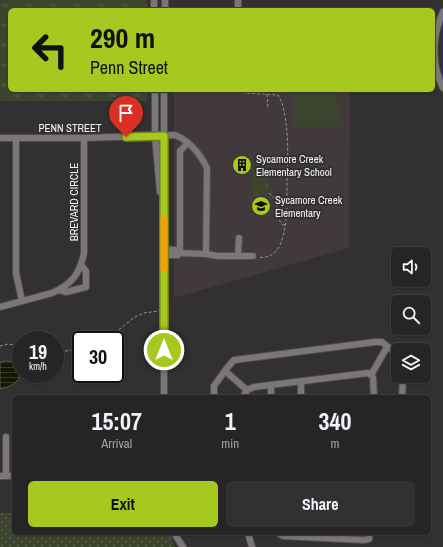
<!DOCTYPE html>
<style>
body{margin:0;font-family:"Archivo Narrow",sans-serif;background:#323032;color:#f1f3f6;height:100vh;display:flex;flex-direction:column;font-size:15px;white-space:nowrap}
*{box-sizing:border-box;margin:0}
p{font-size:13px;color:#a4a4a7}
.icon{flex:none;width:22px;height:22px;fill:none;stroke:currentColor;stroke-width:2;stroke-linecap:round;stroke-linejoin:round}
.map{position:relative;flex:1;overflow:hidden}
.drawer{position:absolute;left:12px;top:395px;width:419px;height:140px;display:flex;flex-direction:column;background:#262426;border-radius:6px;box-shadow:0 1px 3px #0004,0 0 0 1px #424143}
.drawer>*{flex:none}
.hud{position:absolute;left:8px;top:8px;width:427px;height:84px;border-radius:6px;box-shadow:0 1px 3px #0004,0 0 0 1px #424143;background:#a7c81f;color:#111;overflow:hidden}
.tools{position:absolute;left:391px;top:247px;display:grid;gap:8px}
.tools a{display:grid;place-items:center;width:40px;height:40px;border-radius:6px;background:#262426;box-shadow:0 1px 3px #0004,0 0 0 1px #424143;font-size:20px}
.speed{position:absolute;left:12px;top:331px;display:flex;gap:8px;font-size:20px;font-weight:700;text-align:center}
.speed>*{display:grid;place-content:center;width:52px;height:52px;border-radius:50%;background:#262426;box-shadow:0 1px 3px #0004,0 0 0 1px #424143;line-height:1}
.speed small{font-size:10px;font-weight:400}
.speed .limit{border:2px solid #111;border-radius:6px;background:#fff;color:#111}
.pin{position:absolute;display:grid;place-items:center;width:34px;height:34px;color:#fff;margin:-41px -17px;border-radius:50% 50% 50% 0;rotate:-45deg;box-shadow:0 0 4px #0007}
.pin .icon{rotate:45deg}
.me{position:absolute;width:44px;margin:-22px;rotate:0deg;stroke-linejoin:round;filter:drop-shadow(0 0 3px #0008)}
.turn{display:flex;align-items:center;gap:14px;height:84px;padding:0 16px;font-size:18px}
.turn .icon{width:52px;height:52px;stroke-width:2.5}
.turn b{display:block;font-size:28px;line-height:34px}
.eta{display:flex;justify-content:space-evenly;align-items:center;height:68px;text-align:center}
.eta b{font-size:24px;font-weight:700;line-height:28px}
.button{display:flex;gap:8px;margin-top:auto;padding:8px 16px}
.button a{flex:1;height:46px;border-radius:6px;background:#a7c81f;color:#111;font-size:16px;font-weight:700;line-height:46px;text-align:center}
.button a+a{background:#323032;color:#f1f3f6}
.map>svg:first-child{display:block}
</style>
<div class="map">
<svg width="443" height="547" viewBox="0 0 443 547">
<defs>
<pattern id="grass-dots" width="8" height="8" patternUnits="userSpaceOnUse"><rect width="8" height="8" fill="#3d442d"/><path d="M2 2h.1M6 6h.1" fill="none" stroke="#5a5f4c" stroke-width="1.8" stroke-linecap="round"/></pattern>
<pattern id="park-tufts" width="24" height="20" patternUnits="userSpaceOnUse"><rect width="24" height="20" fill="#3d442d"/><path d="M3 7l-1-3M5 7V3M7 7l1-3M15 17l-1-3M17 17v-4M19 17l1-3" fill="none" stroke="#5a5f4c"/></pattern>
<pattern id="water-rules" width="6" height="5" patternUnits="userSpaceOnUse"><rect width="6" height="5" fill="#131900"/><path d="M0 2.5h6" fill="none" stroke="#363b26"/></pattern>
</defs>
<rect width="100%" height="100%" fill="#333032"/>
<polygon fill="#42393d" points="174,90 350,90 349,248 174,298"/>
<polygon fill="url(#grass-dots)" points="0,513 14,513 14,533 169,533 175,547 0,547"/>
<g fill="url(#park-tufts)">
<polygon points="0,0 147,0 147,10 10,10 10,90 147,90 147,101 0,101"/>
<polygon points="251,167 268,167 269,194 252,195"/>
</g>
<path fill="#3d442d" d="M 295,90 L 327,90 C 339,99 339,103 341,116 C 342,120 343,123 343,126 L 300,127 L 294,126 L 292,124 Z"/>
<path fill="url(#water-rules)" stroke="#575a49" d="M 5,361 C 7,361 11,361 12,362 C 18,364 22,376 17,381 C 13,385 6,388 0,389 L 0,362 Z"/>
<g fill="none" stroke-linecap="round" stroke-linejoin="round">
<defs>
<g id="minor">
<polyline points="154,0 154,10"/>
<polyline points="165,0 165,10"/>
<polyline points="238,10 238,0"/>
<path d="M 443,12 C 432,36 431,63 443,88"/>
<polyline points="155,90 155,136 160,192"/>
<path d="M 0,138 L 84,138 L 175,135 C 190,141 200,154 207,168 L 206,254 L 180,253 L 176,250 L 164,249"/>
<polyline points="16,138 16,273 22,301"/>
<polyline points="206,254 218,256 253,256"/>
<polyline points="164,255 178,255 180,253 180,151 188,143"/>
<polyline points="238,256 239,238"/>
<polyline points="59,290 66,292 86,287 86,271 81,265"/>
<path d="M 0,307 L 52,293 C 71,285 80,274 84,253 L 84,138"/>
<polyline points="225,371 247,390"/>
<polyline points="371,375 387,347"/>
<polyline points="301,382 301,397"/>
<polyline points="271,385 271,397"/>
<polyline points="164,397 164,90"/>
<polyline points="214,397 214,386 227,368 234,360 375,342 382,342 398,355"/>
<polyline points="243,397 247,390 254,387 368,373 373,377 374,397"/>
<polyline points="402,397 403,376"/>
<polyline points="0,476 14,476"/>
<polyline points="6,476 6,437"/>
<polyline points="174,533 183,547"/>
<polyline points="248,533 252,547"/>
<polyline points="278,533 283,536 364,540 369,539 370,533"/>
</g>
</defs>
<use href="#minor" stroke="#4f4d4e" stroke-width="8"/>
<g stroke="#969495" stroke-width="1" stroke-dasharray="3 2" stroke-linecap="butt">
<path d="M 238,90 L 244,93 L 278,95 C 279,98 281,100 282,103 C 289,127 288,157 287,182 C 287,203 288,226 280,245 C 276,254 267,259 258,257"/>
<polyline points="267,94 268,108"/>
<path d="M 269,193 C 283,204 272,215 283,225 L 286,224"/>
<polyline points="102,340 112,335 135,317 144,313 159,311"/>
<polyline points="0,346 8,344 21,346"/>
<polyline points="55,351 66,351 81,348"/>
</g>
<use href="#minor" stroke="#7b7779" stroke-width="6"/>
</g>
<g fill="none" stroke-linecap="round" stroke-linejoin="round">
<defs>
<polyline id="route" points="126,137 164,136 164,350"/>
</defs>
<use href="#route" stroke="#6d8214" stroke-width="10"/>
<use href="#route" stroke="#a7c81f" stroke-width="7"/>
<polyline stroke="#f59e0b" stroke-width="7" points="164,269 164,219"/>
</g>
<defs>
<symbol id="building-disc" viewBox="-11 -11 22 22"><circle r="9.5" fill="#a7c81f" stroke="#333032"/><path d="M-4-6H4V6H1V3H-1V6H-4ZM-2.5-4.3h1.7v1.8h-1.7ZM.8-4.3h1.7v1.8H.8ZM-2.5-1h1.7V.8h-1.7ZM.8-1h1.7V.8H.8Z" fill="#111"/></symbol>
<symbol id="school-disc" viewBox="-11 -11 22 22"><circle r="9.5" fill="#a7c81f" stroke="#333032"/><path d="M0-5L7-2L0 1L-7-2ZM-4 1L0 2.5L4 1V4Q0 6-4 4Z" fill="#111"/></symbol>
</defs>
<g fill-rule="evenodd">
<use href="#building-disc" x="231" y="154" width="22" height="22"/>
<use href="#school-disc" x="250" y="195" width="22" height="22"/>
</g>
<g text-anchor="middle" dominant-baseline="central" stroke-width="4" stroke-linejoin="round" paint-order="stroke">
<g font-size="11" fill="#f5f3f4" stroke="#333032">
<text x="70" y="128">PENN STREET</text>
<text transform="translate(74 202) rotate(-90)">BREVARD CIRCLE</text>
</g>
<g font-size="11" fill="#f5f3f4" stroke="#333032" text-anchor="start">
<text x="256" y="159">Sycamore Creek<tspan x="256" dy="13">Elementary School</tspan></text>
<text x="275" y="200">Sycamore Creek<tspan x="275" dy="13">Elementary</tspan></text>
</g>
</g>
</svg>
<div class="tools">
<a><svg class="icon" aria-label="sound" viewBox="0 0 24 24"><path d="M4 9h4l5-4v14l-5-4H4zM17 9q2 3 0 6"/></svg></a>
<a><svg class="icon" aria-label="search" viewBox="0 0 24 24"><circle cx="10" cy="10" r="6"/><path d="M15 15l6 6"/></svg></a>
<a><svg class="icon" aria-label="layers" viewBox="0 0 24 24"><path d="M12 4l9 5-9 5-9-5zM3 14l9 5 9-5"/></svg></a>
</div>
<div class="speed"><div>19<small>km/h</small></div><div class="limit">30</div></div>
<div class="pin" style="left:126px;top:137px;background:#d93025"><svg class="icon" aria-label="arrive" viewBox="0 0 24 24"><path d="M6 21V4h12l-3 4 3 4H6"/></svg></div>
<svg class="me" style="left:164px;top:350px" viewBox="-20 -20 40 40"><circle r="17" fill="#a7c81f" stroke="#fff" stroke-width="3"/><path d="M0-11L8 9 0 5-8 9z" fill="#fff"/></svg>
<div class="hud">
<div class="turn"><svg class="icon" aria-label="left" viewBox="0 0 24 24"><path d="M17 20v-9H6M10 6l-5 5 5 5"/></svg><div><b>290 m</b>Penn Street</div></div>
</div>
<section class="drawer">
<div class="eta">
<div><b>15:07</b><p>Arrival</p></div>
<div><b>1</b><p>min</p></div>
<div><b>340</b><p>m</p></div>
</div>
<div class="button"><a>Exit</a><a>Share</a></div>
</section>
</div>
